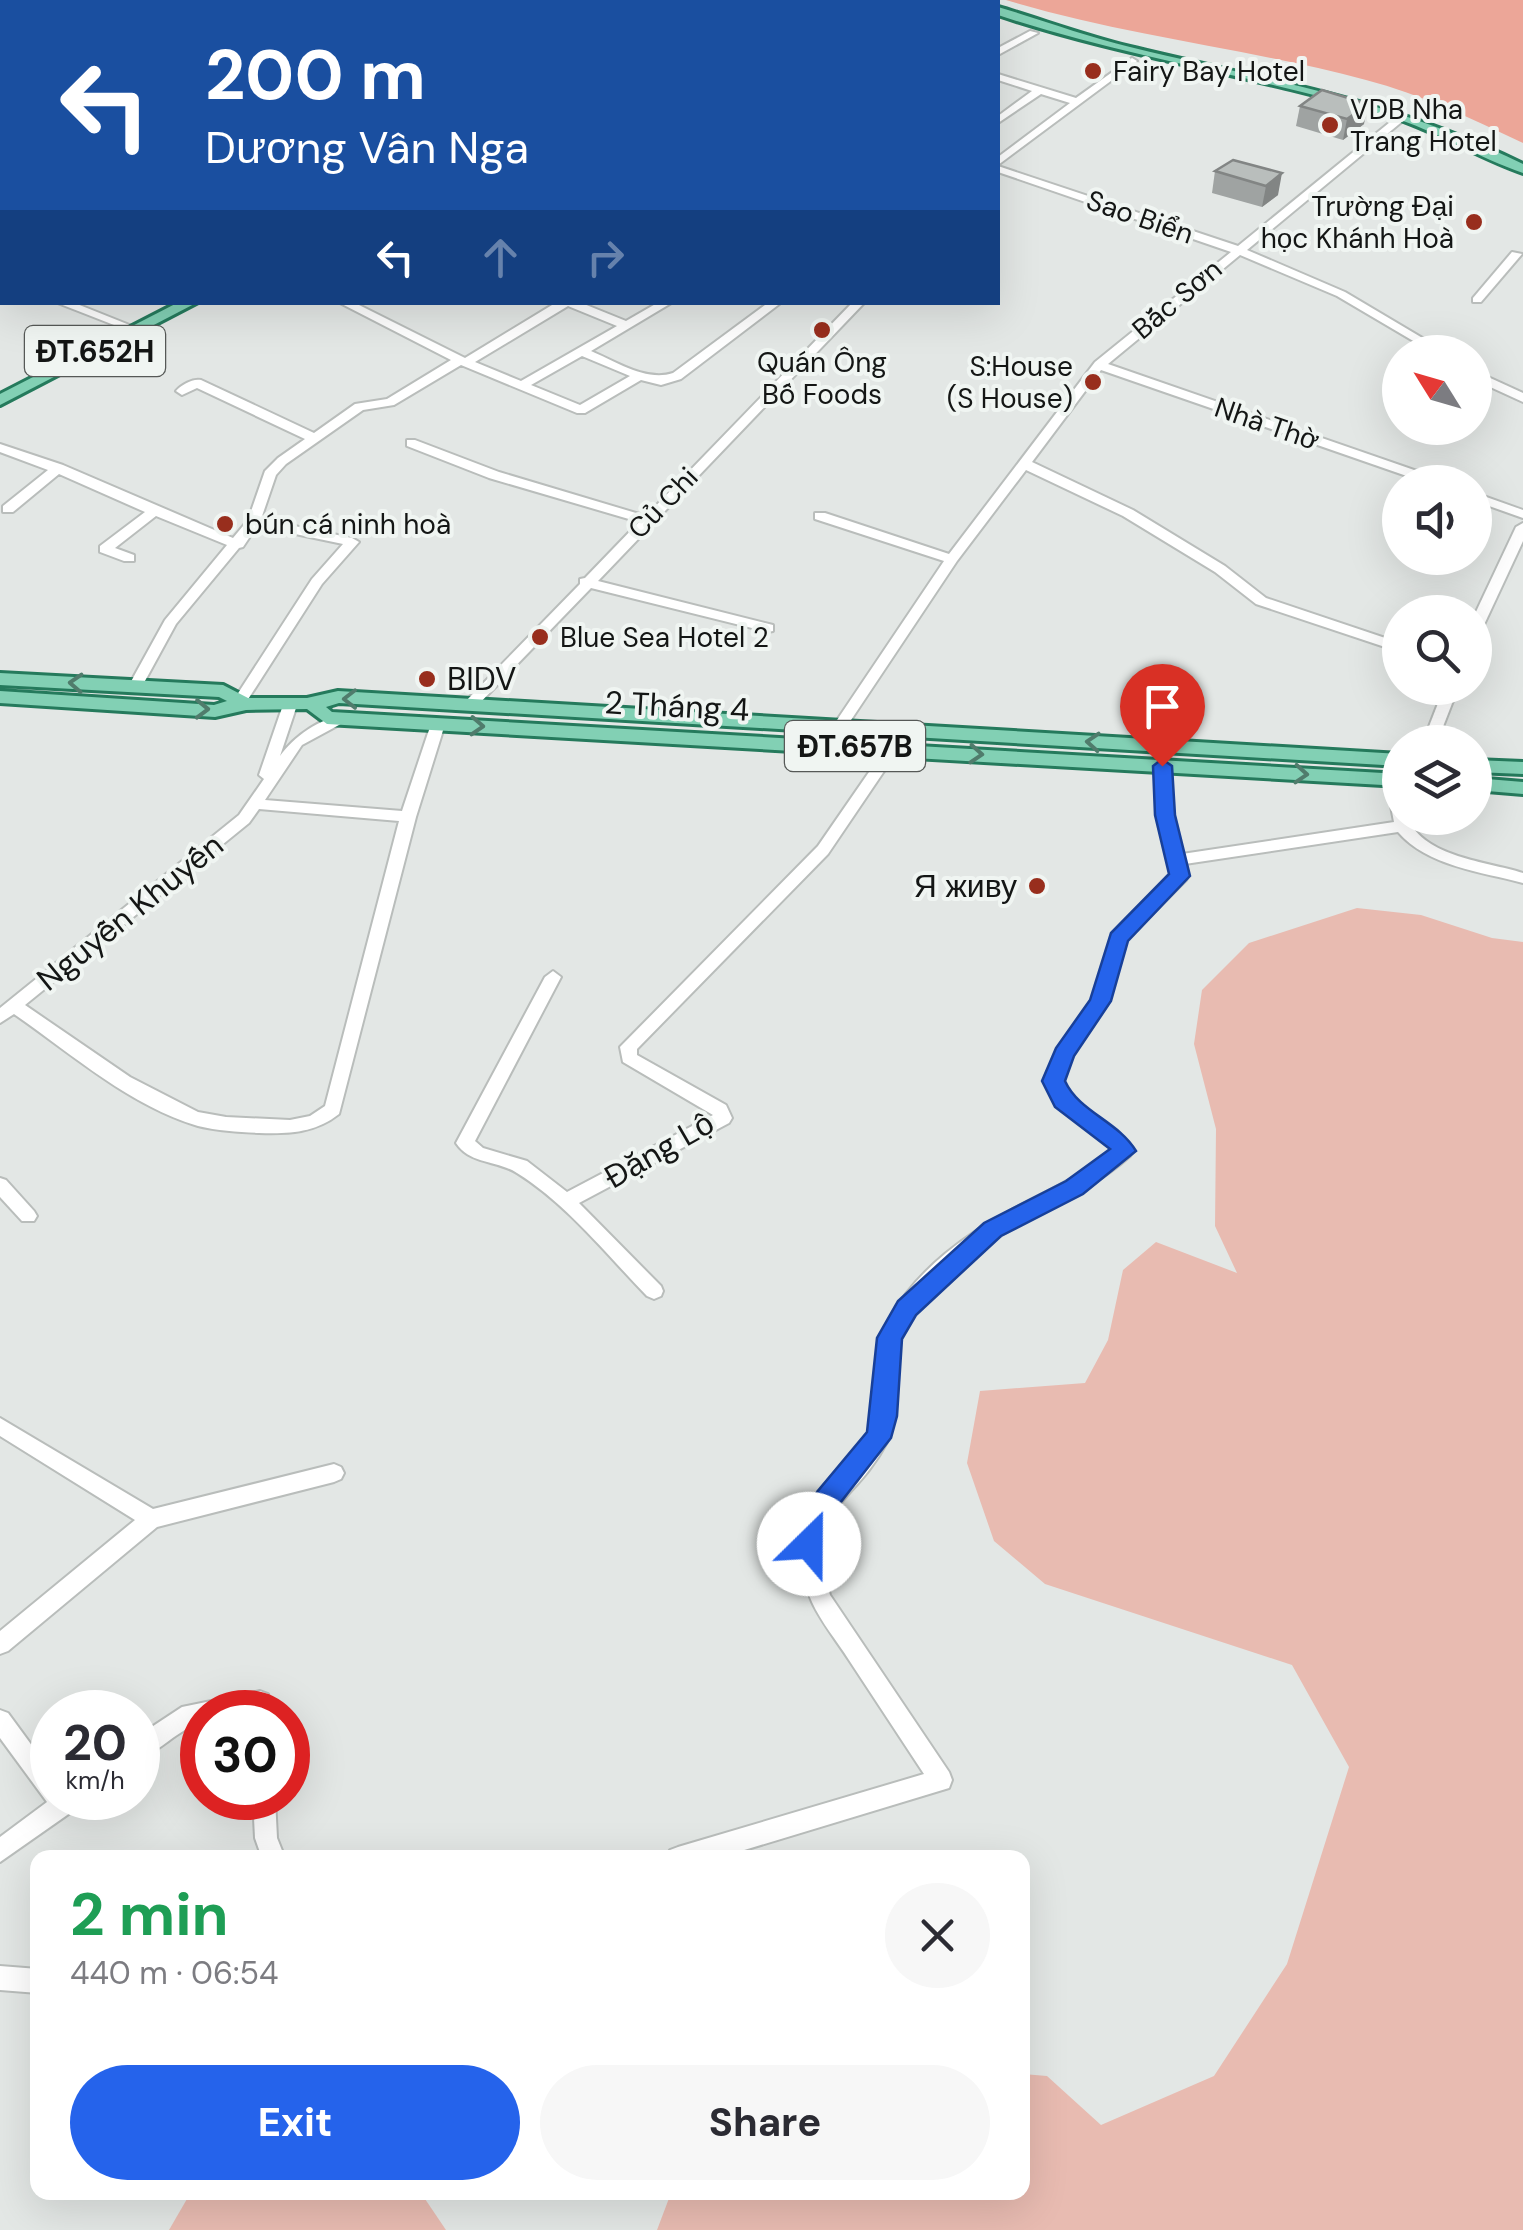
<!DOCTYPE html>
<meta charset="utf-8">
<style>
body{margin:0;font-family:"DM Sans",sans-serif;background:#f7f7f7;color:#2b2b33;height:100vh;display:flex;flex-direction:column;font-size:38px;white-space:nowrap}
*{box-sizing:border-box;margin:0}
p{font-size:32px;color:#7c7c81}
.icon{flex:none;width:55px;height:55px;fill:none;stroke:currentColor;stroke-width:2;stroke-linecap:round;stroke-linejoin:round}
.map{position:relative;flex:1;overflow:hidden}
.panel{position:absolute;left:30px;top:1850px;width:1000px;height:350px;display:flex;flex-direction:column;background:#fff;border-radius:20px;box-shadow:0 10px 40px #0002}
.panel>*{flex:none}
.hud{position:absolute;left:0px;top:0px;width:1000px;height:305px;box-shadow:0 10px 40px #0002;background:#1a4fa0;color:#fff;overflow:hidden}
.needle{width:65px;rotate:307deg}
.buttons{position:absolute;left:1382px;top:335px;display:grid;gap:20px}
.buttons a{display:grid;place-items:center;width:110px;height:110px;border-radius:50%;background:#fff;box-shadow:0 10px 40px #0002;font-size:50px}
.speed{position:absolute;left:30px;top:1690px;display:flex;gap:20px;font-size:50px;font-weight:700;text-align:center}
.speed>*{display:grid;place-content:center;width:130px;height:130px;border-radius:50%;background:#fff;box-shadow:0 10px 40px #0002;line-height:1}
.speed small{font-size:25px;font-weight:400}
.speed .limit{border:15px solid #d22;background:#fff;color:#111}
.pin{position:absolute;display:grid;place-items:center;width:85px;height:85px;color:#fff;margin:-102px -42px;border-radius:50% 50% 50% 0;rotate:-45deg;box-shadow:0 0 10px #0007}
.pin .icon{rotate:45deg}
.me{position:absolute;width:110px;margin:-55px;rotate:23deg;stroke-linejoin:round;filter:drop-shadow(0 0 8px #0008)}
.turn{display:flex;align-items:center;gap:35px;height:210px;padding:0 40px;font-size:45px}
.turn .icon{width:130px;height:130px;stroke-width:2.5}
.turn b{display:block;font-size:70px;line-height:85px}
.lanes{display:flex;align-items:center;height:95px;padding:0 40px;background:#0003;justify-content:center;gap:50px;direction:ltr}
.lanes .off{opacity:.35}
.round{display:grid;place-items:center;flex:none;width:105px;height:105px;border-radius:52px;background:#f7f7f7}
.head{display:flex;align-items:center;justify-content:space-between;height:170px;padding:0 40px}
h1{font-size:60px;font-weight:700;line-height:75px;color:#1e9e55}
.button{display:flex;gap:20px;margin-top:auto;padding:20px 40px}
.button a{flex:1;height:115px;border-radius:60px;background:#2563eb;color:#fff;font-size:40px;font-weight:700;line-height:115px;text-align:center}
.button a+a{background:#f7f7f7;color:#2b2b33}
.map>svg:first-child{display:block}
</style>
<div class="map">
<svg width="1523" height="2230" viewBox="0 0 1523 2230">
<rect width="100%" height="100%" fill="#e3e7e5"/>
<g fill="#e8bbb1">
<polygon points="1357,908 1421,915 1492,938 1523,942 1523,2230 657,2230 671,2193 1022,2192 1023,2074 1047,2076 1101,2125 1214,2076 1287,1964 1349,1767 1292,1665 1045,1584 994,1541 967,1463 980,1391 1085,1383 1108,1340 1123,1270 1156,1242 1237,1273 1215,1226 1216,1129 1194,1044 1202,990 1249,943"/>
<polygon points="191,2192 421,2193 446,2230 169,2230"/>
</g>
<path fill="#eca698" d="M 1006,0 L 1523,0 L 1523,143 C 1472,119 1421,94 1366,80 C 1247,48 1124,36 1006,0 Z"/>
<g fill="none" stroke-linecap="round" stroke-linejoin="round">
<defs>
<g id="minor">
<polygon points="1030,31 1038,33 998,55 998,48"/>
<polygon points="1132,58 1137,61 1135,63 998,165 998,157 1070,103 1041,94 998,123 998,116 1032,91 998,80 998,74 1076,98"/>
<polygon points="1395,118 1404,120 1247,250 1345,292 1446,352 1432,352 1337,296 1240,255 1108,364 1440,479 1441,482 1424,482 1101,370 1032,462 1133,510 1225,566 1266,598 1400,643 1400,652 1256,604 1215,572 1123,516 1026,470 957,561 845,729 835,729 833,726 944,561 815,519 815,513 825,513 949,554 1095,362 1231,252 998,172 998,166 1238,246"/>
<polygon points="1512,252 1522,254 1481,302 1473,302 1473,298"/>
<rect x="0" y="287" width="2" height="8"/>
<polygon points="55,302 72,302 142,330 132,332"/>
<path d="M 338,302 L 353,302 L 465,358 L 557,302 L 579,302 L 626,321 L 659,302 L 673,302 L 591,351 C 615,361 646,382 673,373 L 769,302 L 782,302 L 681,379 L 661,385 L 641,380 L 585,413 L 577,413 L 461,365 L 394,405 L 363,410 L 286,464 L 276,475 L 261,519 L 352,538 L 359,542 L 322,584 L 245,704 L 235,704 L 233,701 L 312,579 L 343,544 L 257,526 L 243,547 L 239,548 L 176,624 L 140,690 L 130,690 L 128,687 L 165,620 L 227,545 L 156,516 L 115,548 L 134,555 L 134,561 L 124,561 L 100,552 L 100,546 L 145,512 L 59,474 L 13,512 L 3,512 L 3,506 L 48,470 L 0,452 L 0,444 L 63,465 L 233,538 L 248,520 L 265,471 L 278,458 L 305,439 L 197,388 L 182,395 L 176,391 C 181,385 193,378 201,380 L 314,433 L 355,404 L 387,399 L 451,360 ZM 568,306 L 617,326 L 521,381 L 475,362 ZM 582,356 L 630,376 L 580,405 L 531,385 Z"/>
<polygon points="853,302 865,302 598,581 773,625 773,631 768,632 591,588 474,709 464,709 464,703 580,584 580,579 585,578 639,522 489,478 407,446 407,440 415,440 499,472 646,516"/>
<polygon points="1475,371 1523,393 1523,402 1475,380"/>
<polygon points="1475,493 1523,510 1523,518 1475,501"/>
<polygon points="1523,523 1523,541 1482,629 1475,633 1475,614 1516,527"/>
<polygon points="1444,688 1458,688 1437,742 1423,742"/>
<path d="M 290,700 L 297,705 L 280,756 C 293,737 324,714 348,716 L 350,719 L 302,745 L 265,800 L 402,811 L 431,724 L 438,719 L 445,724 L 416,817 L 339,1114 C 315,1133 289,1134 259,1133 C 239,1132 218,1131 198,1126 C 130,1106 72,1054 14,1014 L 0,1023 L 0,1008 L 239,815 L 264,779 L 259,775 L 283,705 ZM 259,809 L 399,821 L 325,1106 L 310,1116 L 290,1120 L 226,1117 L 198,1112 L 130,1077 L 25,1005 L 249,823 Z"/>
<path d="M 892,744 L 899,749 L 828,854 L 637,1049 L 637,1055 L 726,1105 L 732,1118 L 729,1123 L 579,1203 L 661,1286 L 663,1291 L 661,1296 L 654,1299 L 647,1296 C 607,1255 567,1204 517,1173 C 497,1160 471,1165 456,1143 L 545,977 L 553,971 L 561,977 L 475,1141 L 483,1148 L 527,1161 L 567,1192 L 713,1115 L 623,1062 L 620,1047 L 818,846 L 887,746 Z"/>
<path d="M 1162,760 L 1169,765 L 1173,815 L 1182,854 L 1394,822 L 1386,780 L 1394,775 L 1400,778 L 1400,818 L 1407,818 C 1426,858 1485,861 1523,873 L 1523,883 C 1482,872 1427,866 1398,832 L 1185,864 L 1188,876 L 1186,880 L 1126,940 L 1108,1001 L 1072,1056 L 1063,1081 C 1075,1113 1115,1122 1133,1151 L 1130,1156 C 1060,1218 958,1234 907,1323 C 886,1359 905,1405 887,1442 C 853,1508 801,1507 830,1595 L 949,1772 L 952,1780 L 949,1788 L 718,1858 L 667,1858 L 670,1850 L 678,1847 L 924,1774 C 899,1736 874,1698 849,1660 C 837,1641 821,1622 812,1602 C 802,1579 796,1552 803,1528 C 815,1491 851,1468 869,1435 C 889,1400 871,1354 891,1317 C 916,1270 969,1232 1015,1208 C 1049,1190 1084,1175 1113,1150 L 1060,1107 L 1045,1081 L 1058,1050 L 1092,1000 L 1113,934 L 1172,875 L 1157,815 L 1155,765 Z"/>
<polygon points="0,1178 6,1180 34,1211 37,1216 34,1221 22,1221 0,1197"/>
<polygon points="0,1418 153,1509 334,1464 341,1467 344,1473 341,1479 334,1482 157,1527 8,1651 0,1654 0,1631 135,1520 0,1436"/>
<path d="M 260,1691 L 268,1694 L 272,1712 L 202,1712 L 202,1723 C 177,1729 162,1751 138,1759 L 138,1736 L 182,1707 Z"/>
<polygon points="0,1710 8,1713 52,1773 52,1798 70,1798 73,1805 70,1813 0,1862 0,1837 47,1802 0,1738"/>
<polygon points="253,1798 275,1798 277,1838 285,1858 262,1858 255,1838"/>
<polygon points="0,1966 38,1969 38,1993 0,1990"/>
</g>
<g id="major">
<polygon points="924,0 942,0 943,2 926,2"/>
<polygon points="965,0 981,0 982,2 967,2"/>
<path d="M 998,7 C 1042,20 1085,36 1130,47 C 1270,81 1390,99 1523,164 L 1523,173 C 1479,158 1437,131 1389,116 C 1260,76 1126,58 998,15 Z"/>
<polygon points="179,302 198,302 0,405 0,394"/>
<polygon points="0,673 223,685 248,698 307,698 338,691 1400,754 1400,766 339,703 326,707 332,712 1400,774 1400,786 327,724 307,709 246,710 215,717 0,703 0,691 214,705 227,701 219,697 0,685"/>
<polygon points="1475,760 1523,762 1523,774 1475,772"/>
<polygon points="1475,778 1523,782 1523,794 1475,790"/>
</g>
</defs>
<use href="#minor" stroke="#b9bdbb" stroke-width="4"/>
<use href="#major" stroke="#257a5c" stroke-width="6"/>
<use href="#minor" fill="#fff" fill-rule="evenodd"/>
<use href="#major" fill="#82d0b4" fill-rule="evenodd"/>
</g>
<g fill="#9fa3a2">
<polygon points="658,0 724,0 718,2 658,2"/>
<polygon points="1300,106 1364,124 1343,140 1296,126"/>
<polygon points="1233,160 1278,195 1262,207 1212,193 1215,171"/>
</g>
<g fill="#828584">
<polygon points="689,0 724,0 718,2 689,2"/>
<polygon points="1368,104 1364,124 1343,140 1347,119"/>
<polygon points="1282,173 1278,195 1262,207 1266,186"/>
</g>
<g fill="#b9bebc" stroke="#828584" stroke-width="2.5">
<polygon points="1322,90 1368,104 1347,119 1300,106"/>
<polygon points="1233,160 1282,173 1266,186 1215,171"/>
</g>
<defs><path id="oneway-chevron" d="M-2-3.5L2.5 0L-2 3.5" fill="none" stroke-width="1.6" stroke-linecap="round" stroke-linejoin="round" transform="scale(2.5)"/></defs>
<g stroke="#507c6c">
<use href="#oneway-chevron" transform="translate(76 683) rotate(-177)"/>
<use href="#oneway-chevron" transform="translate(350 699) rotate(180)"/>
<use href="#oneway-chevron" transform="translate(202 709) rotate(1)"/>
<use href="#oneway-chevron" transform="translate(477 726) rotate(3)"/>
<use href="#oneway-chevron" transform="translate(1093 742) rotate(-176)"/>
<use href="#oneway-chevron" transform="translate(976 754) rotate(4)"/>
<use href="#oneway-chevron" transform="translate(1301 774) rotate(4)"/>
</g>
<path fill="#2563eb" stroke="#184099" stroke-width="2.5" d="M 1162,759 L 1172,766 L 1175,815 L 1190,876 L 1128,941 L 1111,1001 L 1074,1056 L 1065,1081 C 1079,1112 1118,1121 1136,1151 L 1083,1194 L 1001,1236 L 916,1315 L 902,1339 L 897,1416 L 891,1438 L 837,1507 L 819,1552 L 809,1555 L 800,1552 L 796,1544 L 817,1492 L 867,1432 L 877,1338 L 898,1301 L 984,1223 L 1066,1181 L 1110,1149 L 1055,1107 L 1042,1081 L 1056,1048 L 1090,1000 L 1111,933 L 1169,874 L 1155,815 L 1153,766 Z"/>
<g fill="#982e1d" stroke="#f0f5f2" stroke-width="4">
<circle cx="1093" cy="71" r="10"/>
<circle cx="1330" cy="125" r="10"/>
<circle cx="1474" cy="222" r="10"/>
<circle cx="822" cy="330" r="10"/>
<circle cx="1093" cy="382" r="10"/>
<circle cx="225" cy="524" r="10"/>
<circle cx="540" cy="637" r="10"/>
<circle cx="427" cy="679" r="10"/>
<circle cx="1037" cy="886" r="10"/>
</g>
<g text-anchor="middle" dominant-baseline="central" stroke-width="8" stroke-linejoin="round" paint-order="stroke">
<g font-size="28" fill="#141615" stroke="#f0f5f2" text-anchor="start">
<text x="1113" y="71">Fairy Bay Hotel</text>
<text x="1350" y="109">VDB Nha<tspan x="1350" dy="32">Trang Hotel</tspan></text>
<text x="1454" y="206" text-anchor="end">Trường Đại<tspan x="1454" dy="32">học Khánh Hoà</tspan></text>
<text x="822" y="362" text-anchor="middle">Quán Ông<tspan x="822" dy="32">Bố Foods</tspan></text>
<text x="1073" y="366" text-anchor="end">S:House<tspan x="1073" dy="32">(S House)</tspan></text>
<text x="245" y="524">bún cá ninh hoà</text>
<text x="560" y="637">Blue Sea Hotel 2</text>
</g>
<g font-size="28" fill="#141615" stroke="#f0f5f2">
<text transform="translate(1140 217) rotate(19)">Sao Biển</text>
<text transform="translate(1177 299) rotate(-40)">Bắc Sơn</text>
<text transform="translate(1267 424) rotate(19)">Nhà Thờ</text>
<text transform="translate(663 503) rotate(-46)">Củ Chi</text>
</g>
<g fill="#f0f5f2" stroke="#565957" stroke-width="2.5">
<rect x="25" y="326" width="140" height="50" rx="8"/>
<rect x="785" y="721" width="140" height="50" rx="8"/>
</g>
<g font-size="30" font-weight="bold" fill="#141615">
<text x="95" y="351">ĐT.652H</text>
<text x="855" y="746">ĐT.657B</text>
</g>
<g font-size="32" fill="#141615" stroke="#f0f5f2" text-anchor="start">
<text x="447" y="679">BIDV</text>
<text x="1017" y="886" text-anchor="end">Я живу</text>
</g>
<g font-size="32" fill="#141615" stroke="#f0f5f2">
<text transform="translate(677 706) rotate(3)">2 Tháng 4</text>
<text transform="translate(130 912) rotate(-39)">Nguyễn Khuyến</text>
<text transform="translate(659 1150) rotate(-30)">Đặng Lộ</text>
</g>
</g>
</svg>
<div class="buttons">
<a><svg class="needle" viewBox="-14 -14 28 28"><path d="M0-13l5 13h-10z" fill="#e53935"/><path d="M0 13l5-13h-10z" fill="#7c7c81"/></svg></a>
<a><svg class="icon" aria-label="sound" viewBox="0 0 24 24"><path d="M4 9h4l5-4v14l-5-4H4zM17 9q2 3 0 6"/></svg></a>
<a><svg class="icon" aria-label="search" viewBox="0 0 24 24"><circle cx="10" cy="10" r="6"/><path d="M15 15l6 6"/></svg></a>
<a><svg class="icon" aria-label="layers" viewBox="0 0 24 24"><path d="M12 4l9 5-9 5-9-5zM3 14l9 5 9-5"/></svg></a>
</div>
<div class="speed"><div>20<small>km/h</small></div><div class="limit">30</div></div>
<div class="pin" style="left:1162px;top:766px;background:#d93025"><svg class="icon" aria-label="arrive" viewBox="0 0 24 24"><path d="M6 21V4h12l-3 4 3 4H6"/></svg></div>
<svg class="me" style="left:809px;top:1544px" viewBox="-20 -20 40 40"><circle r="19" fill="#fff"/><path d="M0-13L10 11 0 6-10 11z" fill="#2563eb"/></svg>
<div class="hud">
<div class="turn"><svg class="icon" aria-label="left" viewBox="0 0 24 24"><path d="M17 20v-9H6M10 6l-5 5 5 5"/></svg><div><b>200 m</b>Dương Vân Nga</div></div>
<div class="lanes"><svg class="icon" aria-label="left" viewBox="0 0 24 24"><path d="M17 20v-9H6M10 6l-5 5 5 5"/></svg><svg class="icon off" aria-label="ahead" viewBox="0 0 24 24"><path d="M12 20V5M6 11l6-6 6 6"/></svg><svg class="icon off" aria-label="right" viewBox="0 0 24 24"><path d="M7 20v-9h11M14 6l5 5-5 5"/></svg></div>
</div>
<section class="panel">
<div class="head"><div><h1>2 min</h1><p>440 m · 06:54</p></div><a class="round"><svg class="icon" aria-label="close" viewBox="0 0 24 24"><path d="M6 6l12 12M18 6L6 18"/></svg></a></div>
<div class="button"><a>Exit</a><a>Share</a></div>
</section>
</div>
